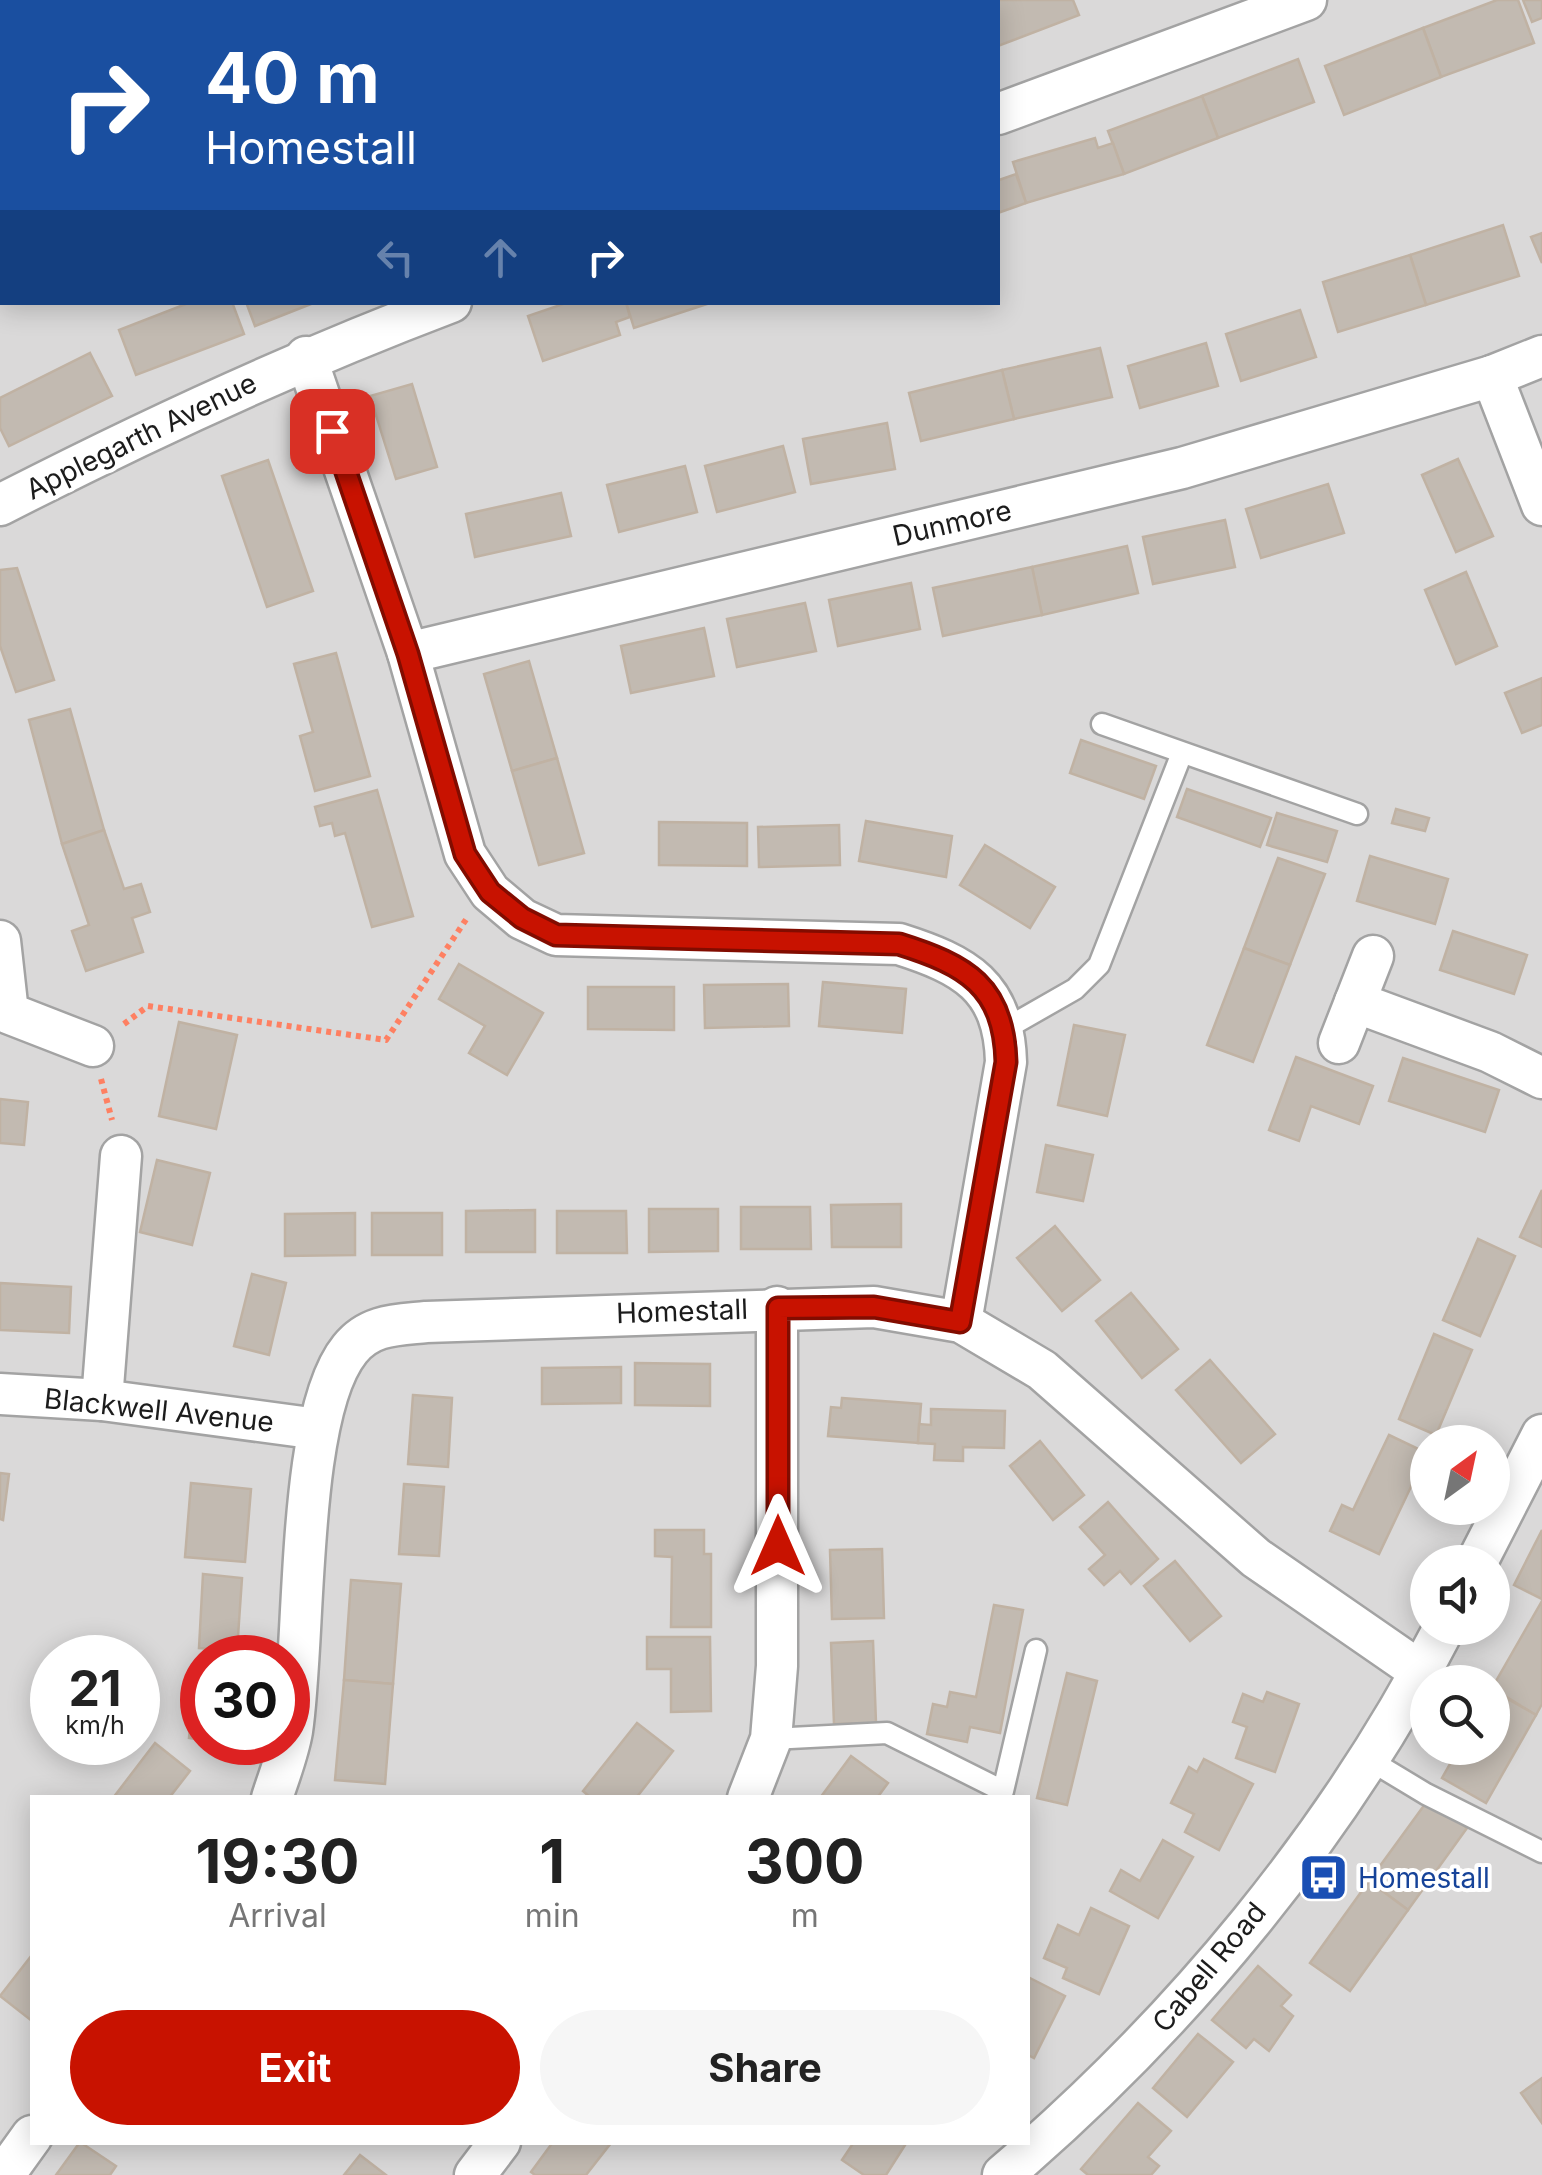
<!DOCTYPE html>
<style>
body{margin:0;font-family:Inter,sans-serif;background:#f6f6f6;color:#222;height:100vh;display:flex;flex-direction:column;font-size:38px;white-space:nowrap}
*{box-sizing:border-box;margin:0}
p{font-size:32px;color:#767676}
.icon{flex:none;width:55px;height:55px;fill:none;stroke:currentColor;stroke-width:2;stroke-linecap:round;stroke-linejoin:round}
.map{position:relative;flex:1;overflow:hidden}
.details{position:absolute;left:30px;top:1795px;width:1000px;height:350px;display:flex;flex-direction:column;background:#fff;border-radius:0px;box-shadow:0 5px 25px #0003}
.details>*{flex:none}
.guide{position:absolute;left:0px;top:0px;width:1000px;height:305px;box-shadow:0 5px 25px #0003;background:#1a4fa0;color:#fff;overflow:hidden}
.needle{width:65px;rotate:33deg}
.fabs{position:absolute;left:1410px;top:1425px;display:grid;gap:20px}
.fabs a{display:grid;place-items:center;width:100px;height:100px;border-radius:50%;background:#fff;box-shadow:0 5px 25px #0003;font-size:50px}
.speed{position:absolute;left:30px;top:1635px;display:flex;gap:20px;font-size:50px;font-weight:700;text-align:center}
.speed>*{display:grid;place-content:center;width:130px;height:130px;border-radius:50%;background:#fff;box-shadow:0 5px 25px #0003;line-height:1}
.speed small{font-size:25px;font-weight:400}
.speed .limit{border:15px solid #d22;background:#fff;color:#111}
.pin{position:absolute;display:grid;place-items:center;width:85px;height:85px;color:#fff;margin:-42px;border-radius:20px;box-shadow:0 5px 15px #0006}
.me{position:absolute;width:110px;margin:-55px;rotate:0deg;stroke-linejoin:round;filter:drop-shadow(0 0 8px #0008)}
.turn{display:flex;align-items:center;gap:35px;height:210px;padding:0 40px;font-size:45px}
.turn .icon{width:130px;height:130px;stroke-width:2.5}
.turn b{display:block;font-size:70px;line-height:85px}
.lanes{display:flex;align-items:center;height:95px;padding:0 40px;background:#0003;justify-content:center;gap:50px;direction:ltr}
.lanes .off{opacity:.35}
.eta{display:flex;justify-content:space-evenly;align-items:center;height:170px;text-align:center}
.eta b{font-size:60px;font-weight:700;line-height:70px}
.cta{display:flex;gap:20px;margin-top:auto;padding:20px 40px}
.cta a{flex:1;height:115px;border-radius:60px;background:#c81200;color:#fff;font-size:40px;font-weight:700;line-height:115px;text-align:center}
.cta a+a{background:#f6f6f6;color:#222}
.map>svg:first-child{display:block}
</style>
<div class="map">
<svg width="1542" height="2175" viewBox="0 0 1542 2175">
<rect width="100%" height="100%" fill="#eeebe1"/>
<path fill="#dad9d9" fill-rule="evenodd" d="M 614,0 L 1542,0 L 1542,2175 L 0,2175 L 0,265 L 2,302 L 998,302 L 998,2 L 608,2 ZM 1428,1442 L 1492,1442 L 1492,1508 L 1428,1508 ZM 1428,1562 L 1492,1562 L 1492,1628 L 1428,1628 ZM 52,1658 L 138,1658 L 138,1742 L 52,1742 ZM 202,1658 L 288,1658 L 288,1742 L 202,1742 ZM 1428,1682 L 1492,1682 L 1492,1748 L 1428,1748 ZM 32,1798 L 1028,1798 L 1028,2142 L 32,2142 Z"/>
<polygon fill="#a0cf94" points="0,0 614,0 2,2 0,265"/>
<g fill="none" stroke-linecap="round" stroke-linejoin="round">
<g stroke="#a0cade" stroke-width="11">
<polyline points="547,2 554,0"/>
<polyline points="0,250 2,248"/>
</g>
</g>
<g fill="#c2bab1" stroke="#c0b2a3" stroke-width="2.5">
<polygon points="983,0 1073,0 1079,15 998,46 998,2 977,2"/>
<polygon points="1497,0 1518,0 1534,43 1441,77 1423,28"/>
<polygon points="1523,0 1542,0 1542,18 1532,22"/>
<polygon points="1423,28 1441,77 1344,115 1325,66"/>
<polygon points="1298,59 1314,102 1218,138 1202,96"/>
<polygon points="1202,96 1218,138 1124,174 1108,131"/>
<polygon points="1095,138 1098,148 1113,143 1124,174 1026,203 1013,162"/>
<polygon points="1016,174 1026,203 998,213 998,176 999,180"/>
<polygon points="1503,225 1519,276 1426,305 1410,255"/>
<polygon points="1542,233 1542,263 1531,237"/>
<polygon points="1410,255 1426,305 1338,332 1323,282"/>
<polygon points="191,302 232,302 244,334 136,375 119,330"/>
<polygon points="246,302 316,302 255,326"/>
<polygon points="569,302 626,302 630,317 616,322 620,335 543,361 528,316"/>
<polygon points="626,302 713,302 634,328"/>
<polygon points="1300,310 1316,357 1241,381 1226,334"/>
<polygon points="1206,343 1218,386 1140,408 1128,366"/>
<polygon points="1100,348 1112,397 1014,419 1002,370"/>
<polygon points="90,353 112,396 9,446 0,428 0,398"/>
<polygon points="1002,370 1014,419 921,441 909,393"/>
<polygon points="412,384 437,467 396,479 370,396"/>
<polygon points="887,423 895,469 811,484 803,439"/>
<polygon points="783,446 795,492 717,512 705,466"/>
<polygon points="1458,459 1493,536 1456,552 1422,475"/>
<polygon points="268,460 313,591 267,607 222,476"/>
<polygon points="685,466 697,512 619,532 607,485"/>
<polygon points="1328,484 1344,533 1261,558 1246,509"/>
<polygon points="561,493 571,536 475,557 466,514"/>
<polygon points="1225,520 1235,567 1153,584 1143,537"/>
<polygon points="1127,546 1138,593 1042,615 1032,567"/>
<polygon points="1032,567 1042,615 943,636 933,588"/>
<polygon points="17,568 54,680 16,692 0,646 0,570"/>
<polygon points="1466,572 1497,646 1456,664 1425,590"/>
<polygon points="911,583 920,629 838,646 829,600"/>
<polygon points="805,603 816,651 737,667 727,619"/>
<polygon points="704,628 714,676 631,693 621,646"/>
<polygon points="336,653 370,776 315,791 300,736 313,732 294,664"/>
<polygon points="529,661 557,758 512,771 484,674"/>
<polygon points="1542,678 1542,725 1522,733 1505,693"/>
<polygon points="70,709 104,830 62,844 29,720"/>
<polygon points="1081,740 1156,766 1144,799 1070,773"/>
<polygon points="557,758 584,853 539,865 512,771"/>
<polygon points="1187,789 1271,818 1260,847 1177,817"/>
<polygon points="377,790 413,916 372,927 345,833 335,836 332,823 320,826 315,807"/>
<polygon points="1396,809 1429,818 1425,831 1392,823"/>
<polygon points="1277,813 1337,831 1327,862 1267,845"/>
<polygon points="866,821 952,836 946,877 859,861"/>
<polygon points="659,822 747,823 747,866 659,865"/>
<polygon points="839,825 840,865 759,867 758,827"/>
<polygon points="104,830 124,889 141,884 150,912 132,918 143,952 86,971 72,931 89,925 62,844"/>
<polygon points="985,845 1055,887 1030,928 960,885"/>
<polygon points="1370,856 1448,879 1435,924 1357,901"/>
<polygon points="1278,858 1325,874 1290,965 1244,948"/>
<polygon points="1453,931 1527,955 1514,994 1440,970"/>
<polygon points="1244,948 1290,965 1253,1062 1207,1045"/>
<polygon points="459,964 543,1013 507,1075 469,1053 485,1026 439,999"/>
<polygon points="823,982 906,989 902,1033 819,1026"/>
<polygon points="788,984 789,1026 705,1028 704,985"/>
<polygon points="588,987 674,987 674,1030 588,1029"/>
<polygon points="179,1022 237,1035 216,1129 159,1116"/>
<polygon points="1074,1025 1125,1035 1107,1116 1058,1105"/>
<polygon points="1296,1057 1373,1086 1359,1124 1311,1106 1299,1141 1269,1130"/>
<polygon points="1403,1058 1499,1090 1485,1132 1389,1101"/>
<polygon points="0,1099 28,1102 24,1145 0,1143"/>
<polygon points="1046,1145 1093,1155 1083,1201 1037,1192"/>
<polygon points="157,1160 210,1173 192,1245 140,1232"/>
<polygon points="1542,1190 1542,1247 1520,1237"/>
<polygon points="901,1204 901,1247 832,1247 831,1205"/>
<polygon points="741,1207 810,1207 811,1249 741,1249"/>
<polygon points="649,1209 718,1209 718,1251 649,1252"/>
<polygon points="535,1210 535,1252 466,1252 466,1211"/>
<polygon points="557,1211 626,1211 627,1253 557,1253"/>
<polygon points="355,1213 355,1255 285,1256 285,1214"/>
<rect x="372" y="1213" width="70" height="42"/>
<polygon points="1055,1226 1100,1280 1062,1311 1017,1258"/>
<polygon points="1478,1239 1515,1256 1480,1336 1443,1320"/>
<polygon points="252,1274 286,1283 269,1355 234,1346"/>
<polygon points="0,1283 71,1287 69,1333 0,1330"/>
<polygon points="1131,1293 1178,1349 1142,1378 1096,1321"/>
<polygon points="1434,1334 1472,1350 1436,1435 1399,1419"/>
<polygon points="1210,1360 1275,1434 1241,1463 1176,1390"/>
<polygon points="635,1363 710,1364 710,1406 635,1405"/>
<polygon points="621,1367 621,1403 542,1404 542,1368"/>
<polygon points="413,1395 452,1398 448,1467 408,1464"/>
<polygon points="842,1398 921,1404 918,1443 828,1436 831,1407 841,1408"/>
<polygon points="931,1409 1005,1411 1004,1448 963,1447 963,1461 934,1460 935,1444 918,1443 919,1424 931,1425"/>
<polygon points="1389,1435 1427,1453 1379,1554 1330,1531 1342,1505 1353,1510"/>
<polygon points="1040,1441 1084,1495 1053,1520 1010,1466"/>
<polygon points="0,1473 9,1474 3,1520 0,1519"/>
<polygon points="191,1483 251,1489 245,1562 185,1557"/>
<polygon points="404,1484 444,1487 439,1556 399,1554"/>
<polygon points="1108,1502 1158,1559 1131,1584 1120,1571 1104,1585 1089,1569 1105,1555 1080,1527"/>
<polygon points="655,1530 704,1530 704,1554 711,1554 711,1627 671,1627 672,1557 655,1556"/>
<polygon points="1542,1530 1542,1599 1514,1585"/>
<polygon points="882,1549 884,1618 832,1619 830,1550"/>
<polygon points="1175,1561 1221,1616 1190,1641 1144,1586"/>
<polygon points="203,1574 242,1578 237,1651 199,1648"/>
<polygon points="351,1580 401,1584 393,1684 344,1680"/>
<polygon points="1542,1601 1542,1704 1536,1715 1492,1688"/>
<polygon points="994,1605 1023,1610 1000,1733 970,1727 967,1742 927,1734 933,1704 947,1707 950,1692 976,1697"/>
<polygon points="647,1637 710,1637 711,1711 671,1712 671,1669 647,1669"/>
<polygon points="873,1641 876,1723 834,1724 831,1643"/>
<polygon points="196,1663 202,1664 202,1740 189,1738"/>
<polygon points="1067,1673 1097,1681 1067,1805 1037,1798"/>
<polygon points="344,1680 393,1684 385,1784 335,1780"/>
<polygon points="1492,1690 1536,1715 1486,1803 1442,1778 1459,1748 1492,1748"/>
<polygon points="1267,1692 1299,1704 1275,1772 1236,1758 1247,1727 1233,1722 1243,1694 1263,1702"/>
<polygon points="637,1723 673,1751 636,1798 591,1798 583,1791"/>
<polygon points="155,1743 190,1771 169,1798 113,1798"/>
<polygon points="851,1756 888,1783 877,1798 820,1798"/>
<polygon points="1204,1759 1253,1784 1219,1850 1185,1832 1194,1814 1171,1803 1189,1767 1197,1772"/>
<polygon points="1428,1800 1467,1828 1408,1910 1369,1881"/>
<polygon points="1163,1840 1193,1857 1158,1918 1110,1891 1121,1870 1140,1881"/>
<polygon points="1369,1881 1408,1910 1350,1991 1310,1963"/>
<polygon points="1091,1908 1129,1926 1099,1994 1063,1978 1067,1968 1044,1958 1058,1925 1079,1935"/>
<polygon points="32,1955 32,2021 0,1996"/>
<polygon points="1258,1966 1291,1995 1281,2006 1293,2016 1269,2051 1254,2039 1246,2048 1212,2020"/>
<polygon points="1028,1977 1065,1996 1034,2058 1028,2055"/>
<polygon points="1198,2034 1233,2062 1187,2117 1153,2088"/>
<polygon points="1542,2078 1542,2123 1521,2093"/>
<polygon points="1138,2103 1171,2131 1148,2157 1159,2166 1151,2175 1088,2175 1081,2169"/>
<polygon points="80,2142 116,2166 110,2175 56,2175"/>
<polygon points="553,2142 610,2142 611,2143 586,2175 535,2175 531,2172"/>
<polygon points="854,2142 907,2142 886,2175 864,2175 842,2160"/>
<polygon points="360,2155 386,2175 344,2175"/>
</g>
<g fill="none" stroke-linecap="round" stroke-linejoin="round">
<defs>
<g id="service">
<polyline points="1102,724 1357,814"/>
<polyline points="1005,1029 1075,989 1099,965 1182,753"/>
<polyline points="771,1739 887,1733 1003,1791 1036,1650"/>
<polyline points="1368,1759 1426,1794 1542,1852"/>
</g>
<g id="minor">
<polyline points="998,114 1306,0"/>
<path d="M 306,357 L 408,653 L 465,854 L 490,892 L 522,919 L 556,935 L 899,944 C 965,965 1004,986 1006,1062 L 961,1322"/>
<polyline points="1492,376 1542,505"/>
<path d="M 0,505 C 148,429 295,361 451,302"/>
<polyline points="408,653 1182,468 1492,376 1542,356"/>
<polyline points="0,941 8,1013 93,1046"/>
<polyline points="1355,1002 1490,1052 1542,1078"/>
<polyline points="1339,1043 1373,956"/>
<polyline points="0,1394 102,1400 318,1429"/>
<polyline points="102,1400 121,1156"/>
<polyline points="1477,1562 1542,1435"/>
<path d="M 272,1798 C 279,1776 288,1754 292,1731 C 306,1639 296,1415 350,1349 C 370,1324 397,1325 426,1322 L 874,1307 L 961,1322 L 1042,1370 L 1256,1558 L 1421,1672"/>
<polyline points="748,1798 771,1739 777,1666 777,1307"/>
<polyline points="4,2175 32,2136"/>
<polyline points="475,2175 500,2142"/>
<path d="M 1003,2175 C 1181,2023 1337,1836 1444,1628"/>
</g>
</defs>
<use href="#service" stroke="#a3a3a3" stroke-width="25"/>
<use href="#minor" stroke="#a3a3a3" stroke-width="45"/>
<g stroke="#fe8062" stroke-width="6" stroke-dasharray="5 5" stroke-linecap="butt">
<polyline points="318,2 321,0"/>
<polyline points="385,2 392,0"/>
<polyline points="0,164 2,164"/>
<polyline points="124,1024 148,1006 386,1040 467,918"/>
<polyline points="101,1079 112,1120"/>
</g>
<use href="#service" stroke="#fff" stroke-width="20"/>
<use href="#minor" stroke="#fff" stroke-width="40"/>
</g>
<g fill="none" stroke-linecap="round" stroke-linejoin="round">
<defs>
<path id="route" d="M 332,431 L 408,654 L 465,854 L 490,892 L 522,918 L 556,935 L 899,944 C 966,965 1004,986 1006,1062 L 960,1322 L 874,1307 L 778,1308 L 778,1546"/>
</defs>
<use href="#route" stroke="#820c00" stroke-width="25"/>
<use href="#route" stroke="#c81200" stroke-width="18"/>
</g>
<defs>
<symbol id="bus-square" viewBox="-11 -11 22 22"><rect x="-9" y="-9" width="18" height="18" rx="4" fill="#1a4fb4" stroke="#fff"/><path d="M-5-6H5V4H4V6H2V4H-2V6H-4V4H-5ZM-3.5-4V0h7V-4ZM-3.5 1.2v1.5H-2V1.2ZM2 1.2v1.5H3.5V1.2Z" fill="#fff"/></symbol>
</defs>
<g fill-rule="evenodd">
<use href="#bus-square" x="1296" y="1850" width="55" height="55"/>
</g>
<g text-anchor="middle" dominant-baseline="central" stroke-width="8" stroke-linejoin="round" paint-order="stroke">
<g font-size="28" fill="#1c1c1c" stroke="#fff">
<text transform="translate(141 436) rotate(-26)">Applegarth Avenue</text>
<text transform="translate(952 523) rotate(-13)">Dunmore</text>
<text transform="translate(682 1311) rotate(-2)">Homestall</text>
<text transform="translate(159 1410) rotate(6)">Blackwell Avenue</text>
<text transform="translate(1209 1967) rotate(-50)">Cabell Road</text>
</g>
<g font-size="28" fill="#164399" stroke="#fff" text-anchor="start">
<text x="1358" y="1878">Homestall</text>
</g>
</g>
</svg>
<div class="fabs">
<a><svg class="needle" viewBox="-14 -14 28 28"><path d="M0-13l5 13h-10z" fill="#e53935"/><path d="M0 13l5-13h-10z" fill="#767676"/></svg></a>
<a><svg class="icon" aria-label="sound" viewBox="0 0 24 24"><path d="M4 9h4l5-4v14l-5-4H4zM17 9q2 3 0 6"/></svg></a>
<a><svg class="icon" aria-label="search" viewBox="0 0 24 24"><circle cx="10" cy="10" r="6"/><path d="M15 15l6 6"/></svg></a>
</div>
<div class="speed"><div>21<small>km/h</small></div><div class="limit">30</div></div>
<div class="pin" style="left:332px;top:431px;background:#d93025"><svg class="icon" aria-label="arrive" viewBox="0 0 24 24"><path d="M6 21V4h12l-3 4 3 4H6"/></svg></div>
<svg class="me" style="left:778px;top:1546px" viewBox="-20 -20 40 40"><path d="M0-17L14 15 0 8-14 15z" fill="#c81200" stroke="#fff" stroke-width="4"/></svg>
<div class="guide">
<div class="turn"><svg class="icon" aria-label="right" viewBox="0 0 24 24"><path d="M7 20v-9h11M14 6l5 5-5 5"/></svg><div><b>40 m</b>Homestall</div></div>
<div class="lanes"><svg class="icon off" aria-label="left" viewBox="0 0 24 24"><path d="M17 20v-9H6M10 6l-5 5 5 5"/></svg><svg class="icon off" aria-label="ahead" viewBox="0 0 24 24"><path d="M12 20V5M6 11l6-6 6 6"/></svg><svg class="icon" aria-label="right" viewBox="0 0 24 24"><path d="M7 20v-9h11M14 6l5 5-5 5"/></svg></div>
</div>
<section class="details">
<div class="eta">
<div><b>19:30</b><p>Arrival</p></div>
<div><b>1</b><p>min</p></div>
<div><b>300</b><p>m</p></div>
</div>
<div class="cta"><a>Exit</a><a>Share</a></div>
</section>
</div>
